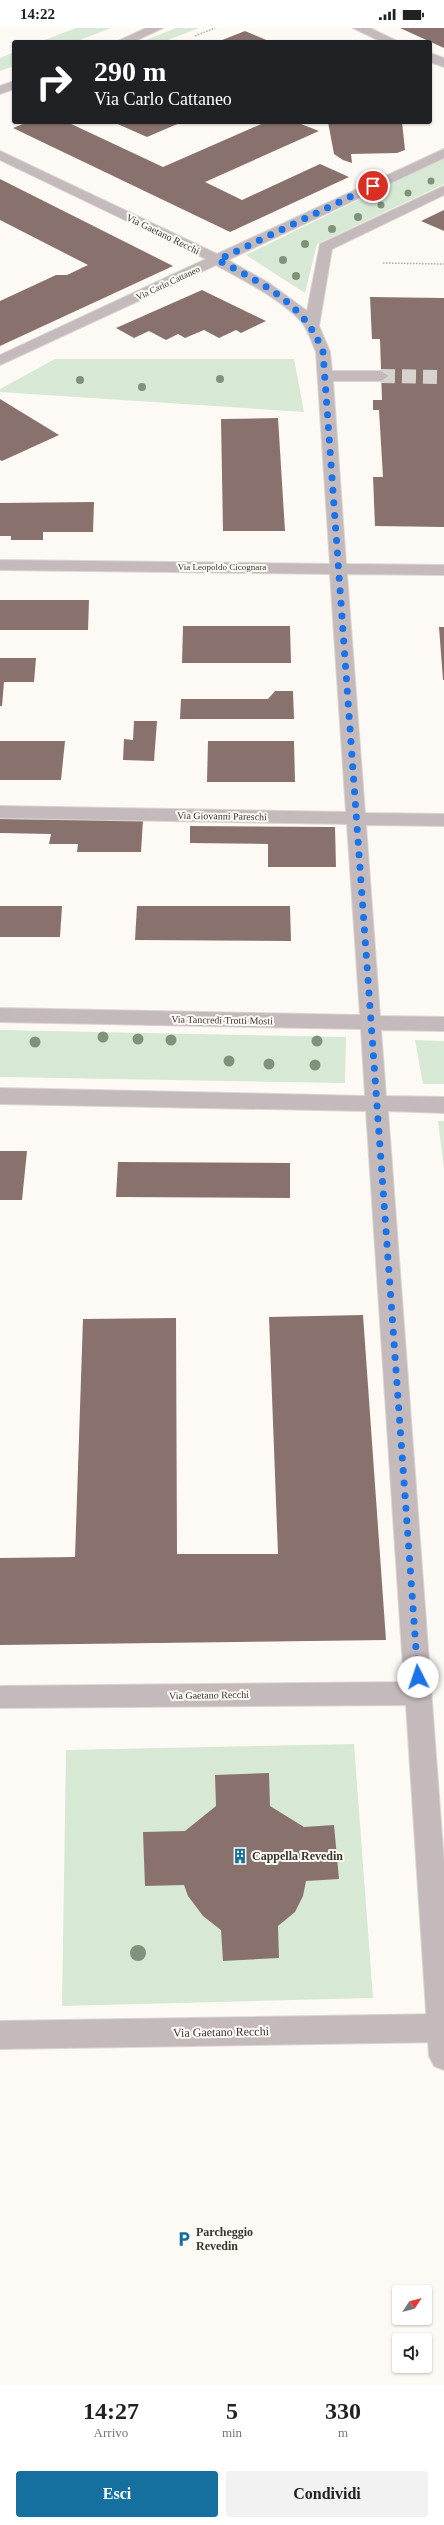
<!DOCTYPE html>
<html lang="it">
<style>
body{margin:0;font-family:Georgia,serif;background:#f2f2f2;color:#222;height:100vh;display:flex;flex-direction:column;font-size:15px;white-space:nowrap}
*{box-sizing:border-box;margin:0}
p{font-size:13px;color:#767676}
.icon{flex:none;width:22px;height:22px;fill:none;stroke:currentColor;stroke-width:2;stroke-linecap:round;stroke-linejoin:round}
.map{position:relative;height:2357px;overflow:hidden}
.details{display:flex;flex-direction:column;background:#fff;flex:1}
.details>*{flex:none}
.top-card{position:absolute;left:12px;top:12px;width:420px;height:84px;border-radius:4px;box-shadow:0 1px 3px #0004;background:#202124;color:#fff;overflow:hidden}
.needle{width:26px;rotate:54deg}
.tools{position:absolute;left:392px;top:2257px;display:grid;gap:8px}
.tools a{display:grid;place-items:center;width:40px;height:40px;border-radius:4px;background:#fff;box-shadow:0 1px 3px #0004;font-size:20px}
.pin{position:absolute;display:grid;place-items:center;width:34px;height:34px;color:#fff;margin:-17px;border:2px solid #fff;border-radius:50%;box-shadow:0 1px 4px #0007}
.me{position:absolute;width:44px;margin:-22px;rotate:356deg;stroke-linejoin:round;filter:drop-shadow(0 0 3px #0008)}
.turn{display:flex;align-items:center;gap:14px;height:84px;padding:0 16px;font-size:18px}
.turn .icon{width:52px;height:52px;stroke-width:2.5}
.turn b{display:block;font-size:28px;line-height:34px}
.eta{display:flex;justify-content:space-evenly;align-items:center;height:68px;text-align:center}
.eta b{font-size:24px;font-weight:600;line-height:28px}
.button{display:flex;gap:8px;margin-top:auto;padding:8px 16px}
.button a{flex:1;height:46px;border-radius:4px;background:#15709f;color:#fff;font-size:16px;font-weight:600;line-height:46px;text-align:center}
.button a+a{background:#f2f2f2;color:#222}
.status{display:flex;justify-content:space-between;align-items:center;height:28px;padding:0 20px;background:#fff;direction:ltr}
.status svg{height:11px;fill:currentColor}
.map>svg:first-child{display:block}
</style>
<div class="status"><b>14:22</b><svg viewBox="0 0 49 12"><path d="M0 12V9h3v3zM5 12V6h3v6zM10 12V3h3v9zM15 12V0h3v12zM26 1h20v11H26zM47 4h2v5h-2z"/></svg></div>
<div class="map">
<svg width="444" height="2357" viewBox="0 0 444 2357">
<rect width="100%" height="100%" fill="#fdfaf6"/>
<g fill="#d7e9d4">
<polygon points="76,0 111,0 75,14 39,14"/>
<polygon points="176,0 199,0 163,14 141,14"/>
<polygon points="14,24 14,38 0,43 0,30"/>
<polygon points="444,130 444,156 317,216 305,265 246,227"/>
<polygon points="55,331 294,331 304,384 0,364 0,361"/>
<polygon points="0,1002 346,1009 345,1055 0,1049"/>
<polygon points="415,1012 444,1013 444,1056 423,1056"/>
<polygon points="438,1093 444,1093 444,1141"/>
<polygon points="354,1716 373,1970 62,1978 66,1722"/>
</g>
<g fill="#89726d">
<polygon points="400,0 444,0 444,20"/>
<polygon points="245,3 271,14 217,14"/>
<polygon points="28,94 67,94 163,139 266,94 304,94 301,96 319,103 205,154 242,172 320,136 349,149 230,204 13,100"/>
<polygon points="113,94 182,94 147,109"/>
<polygon points="328,94 402,94 405,122 397,125 351,126 352,135 343,132 334,126"/>
<polygon points="0,151 173,238 0,318 0,273 56,247 67,247 88,237 0,192"/>
<polygon points="444,182 444,203 421,193"/>
<polygon points="202,262 266,293 241,305 236,302 219,310 204,302 185,310 178,306 166,312 149,303 134,310 116,300"/>
<polygon points="370,269 444,270 444,499 375,498 373,449 383,449 379,382 373,382 373,372 382,372 380,311 372,311"/>
<polygon points="0,371 59,407 2,433 0,432"/>
<polygon points="278,390 285,503 223,503 221,391"/>
<polygon points="94,474 93,504 43,504 43,512 11,512 11,508 0,508 0,475"/>
<polygon points="0,572 89,572 88,602 0,602"/>
<polygon points="183,598 290,598 291,635 182,635"/>
<polygon points="439,599 444,599 444,652 443,652"/>
<polygon points="0,630 36,630 34,654 4,654 2,678 0,678"/>
<polygon points="275,663 293,663 294,691 180,691 181,671 268,671"/>
<polygon points="134,693 157,693 154,733 123,732 124,711 133,712"/>
<polygon points="0,713 65,713 61,752 0,752"/>
<polygon points="208,713 294,713 295,754 207,754"/>
<polygon points="0,791 143,792 141,824 77,824 78,816 49,816 51,806 0,805"/>
<polygon points="190,798 335,799 336,839 268,839 268,816 190,815"/>
<polygon points="0,878 62,878 60,909 0,909"/>
<polygon points="137,878 290,878 291,913 135,912"/>
<polygon points="0,1123 27,1123 22,1172 0,1172"/>
<polygon points="118,1134 290,1135 290,1170 116,1169"/>
<polygon points="363,1287 386,1612 0,1617 0,1530 75,1529 83,1291 176,1290 177,1526 278,1526 269,1289"/>
<polygon points="269,1745 270,1778 304,1799 334,1797 339,1851 306,1853 303,1868 295,1884 278,1898 279,1930 223,1933 221,1902 203,1888 188,1868 184,1857 145,1858 143,1804 185,1803 216,1778 215,1747"/>
</g>
<g fill="none" stroke-linecap="round" stroke-linejoin="round">
<polyline stroke="#d6d2ce" stroke-width="14" stroke-dasharray="14 7" stroke-linecap="butt" points="381,348 444,349"/>
<defs>
<polygon id="service" points="442,1986 444,1987 444,2013 442,2014 0,2021 0,1993"/>
<g id="minor">
<polygon points="353,0 370,0 399,14 382,14"/>
<polygon points="430,25 444,30 444,39 430,34"/>
<path d="M 444,121 L 444,130 L 228,232 L 269,255 L 307,283 L 320,216 L 444,158 L 444,167 L 332,221 L 319,298 L 330,324 L 332,343 L 381,343 L 389,348 L 381,353 L 333,353 L 346,536 L 444,537 L 444,547 L 347,546 L 365,785 L 444,786 L 444,798 L 366,797 L 380,988 L 444,989 L 444,1003 L 381,1002 L 386,1068 L 444,1069 L 444,1085 L 388,1083 L 444,1835 L 444,2042 L 434,2038 L 429,2028 L 406,1677 L 0,1680 L 0,1658 L 404,1654 L 366,1083 L 0,1076 L 0,1060 L 365,1068 L 361,1001 L 0,994 L 0,980 L 360,987 L 347,796 L 0,790 L 0,778 L 346,784 L 330,546 L 0,542 L 0,532 L 330,536 L 316,324 C 311,313 308,300 299,291 C 276,268 244,253 216,237 L 0,337 L 0,327 L 206,231 L 0,132 L 0,123 L 217,226 Z"/>
</g>
<g id="tertiary">
<polygon points="146,0 163,0 133,14 116,14"/>
<polygon points="14,53 14,61 0,66 0,58"/>
</g>
</defs>
<use href="#service" stroke="#dad6d2" stroke-width="2"/>
<use href="#minor" stroke="#dad6d2" stroke-width="2"/>
<use href="#tertiary" stroke="#dad6d2" stroke-width="2"/>
<g stroke="#ada9a3" stroke-width="1.5" stroke-dasharray="1.5 1.5" stroke-linecap="butt">
<polyline points="195,8 215,0"/>
<polyline points="383,235 444,236"/>
</g>
<use href="#service" fill="#c5babb" fill-rule="evenodd"/>
<use href="#minor" fill="#c5babb" fill-rule="evenodd"/>
<use href="#tertiary" fill="#c5babb" fill-rule="evenodd"/>
</g>
<g fill="#7e9379">
<circle cx="431" cy="153" r="3.5"/>
<circle cx="408" cy="165" r="3.5"/>
<circle cx="381" cy="177" r="3.5"/>
<circle cx="358" cy="189" r="4"/>
<circle cx="332" cy="201" r="4"/>
<circle cx="305" cy="216" r="4"/>
<circle cx="283" cy="232" r="4"/>
<circle cx="296" cy="248" r="4"/>
<circle cx="220" cy="351" r="4"/>
<circle cx="80" cy="352" r="4"/>
<circle cx="142" cy="359" r="4"/>
<circle cx="103" cy="1009" r="5.5"/>
<circle cx="138" cy="1011" r="5.5"/>
<circle cx="171" cy="1012" r="5.5"/>
<circle cx="317" cy="1013" r="5.5"/>
<circle cx="35" cy="1014" r="5.5"/>
<circle cx="229" cy="1033" r="5.5"/>
<circle cx="269" cy="1036" r="5.5"/>
<circle cx="315" cy="1037" r="5.5"/>
<circle cx="138" cy="1925" r="8"/>
</g>
<g fill="none" stroke-linecap="round" stroke-linejoin="round">
<path stroke="#1a73e8" stroke-width="7" stroke-dasharray="0 12.6" d="M 373,158 L 218,232 C 261,255 305,275 323,324 L 418,1649"/>
</g>
<defs>
<symbol id="building-bare" viewBox="-9 -9 18 18"><path d="M-4-6H4V6H1V3H-1V6H-4ZM-2.5-4.3h1.7v1.8h-1.7ZM.8-4.3h1.7v1.8H.8ZM-2.5-1h1.7V.8h-1.7ZM.8-1h1.7V.8H.8Z" fill="#15709f" stroke="#fdfaf6" stroke-width="2.5" paint-order="stroke"/></symbol>
<symbol id="parking-bare" viewBox="-9 -9 18 18"><path d="M-3.5-5.5H1a3.5 3.5 0 0 1 0 7H-1V5.5H-3.5ZM-1-3.4V-.6H.8a1.4 1.4 0 0 0 0-2.8Z" fill="#15709f" stroke="#fdfaf6" stroke-width="2.5" paint-order="stroke"/></symbol>
</defs>
<g fill-rule="evenodd">
<use href="#building-bare" x="229" y="1817" width="22" height="22"/>
<use href="#parking-bare" x="173" y="2200" width="22" height="22"/>
</g>
<g text-anchor="middle" dominant-baseline="central" stroke-width="4" stroke-linejoin="round" paint-order="stroke">
<g font-size="9" fill="#3a342d" stroke="#fdfaf6">
<text transform="translate(168 255) rotate(-25)">Via Carlo Cattaneo</text>
<text x="222" y="539">Via Leopoldo Cicognara</text>
</g>
<g font-size="10" fill="#3a342d" stroke="#fdfaf6">
<text transform="translate(163 206) rotate(26)">Via Gaetano Recchi</text>
<text transform="translate(222 788) rotate(1)">Via Giovanni Pareschi</text>
<text transform="translate(222 992) rotate(1)">Via Tancredi Trotti Mosti</text>
<text transform="translate(209 1667) rotate(-1)">Via Gaetano Recchi</text>
</g>
<g font-size="12" font-weight="bold" fill="#3a342d" stroke="#fdfaf6" text-anchor="start">
<text x="252" y="1828">Cappella Revedin</text>
<text x="196" y="2204">Parcheggio<tspan x="196" dy="14">Revedin</tspan></text>
</g>
<g font-size="12" fill="#3a342d" stroke="#fdfaf6">
<text transform="translate(221 2004) rotate(-1)">Via Gaetano Recchi</text>
</g>
</g>
</svg>
<div class="tools">
<a><svg class="needle" viewBox="-14 -14 28 28"><path d="M0-13l5 13h-10z" fill="#e53935"/><path d="M0 13l5-13h-10z" fill="#767676"/></svg></a>
<a><svg class="icon" aria-label="sound" viewBox="0 0 24 24"><path d="M4 9h4l5-4v14l-5-4H4zM17 9q2 3 0 6"/></svg></a>
</div>
<div class="pin" style="left:373px;top:158px;background:#d93025"><svg class="icon" aria-label="arrive" viewBox="0 0 24 24"><path d="M6 21V4h12l-3 4 3 4H6"/></svg></div>
<svg class="me" style="left:418px;top:1649px" viewBox="-20 -20 40 40"><circle r="19" fill="#fff"/><path d="M0-13L10 11 0 6-10 11z" fill="#1a73e8"/></svg>
<div class="top-card">
<div class="turn"><svg class="icon" aria-label="right" viewBox="0 0 24 24"><path d="M7 20v-9h11M14 6l5 5-5 5"/></svg><div><b>290 m</b>Via Carlo Cattaneo</div></div>
</div>
</div>
<section class="details">
<div class="eta">
<div><b>14:27</b><p>Arrivo</p></div>
<div><b>5</b><p>min</p></div>
<div><b>330</b><p>m</p></div>
</div>
<div class="button"><a>Esci</a><a>Condividi</a></div>
</section>
